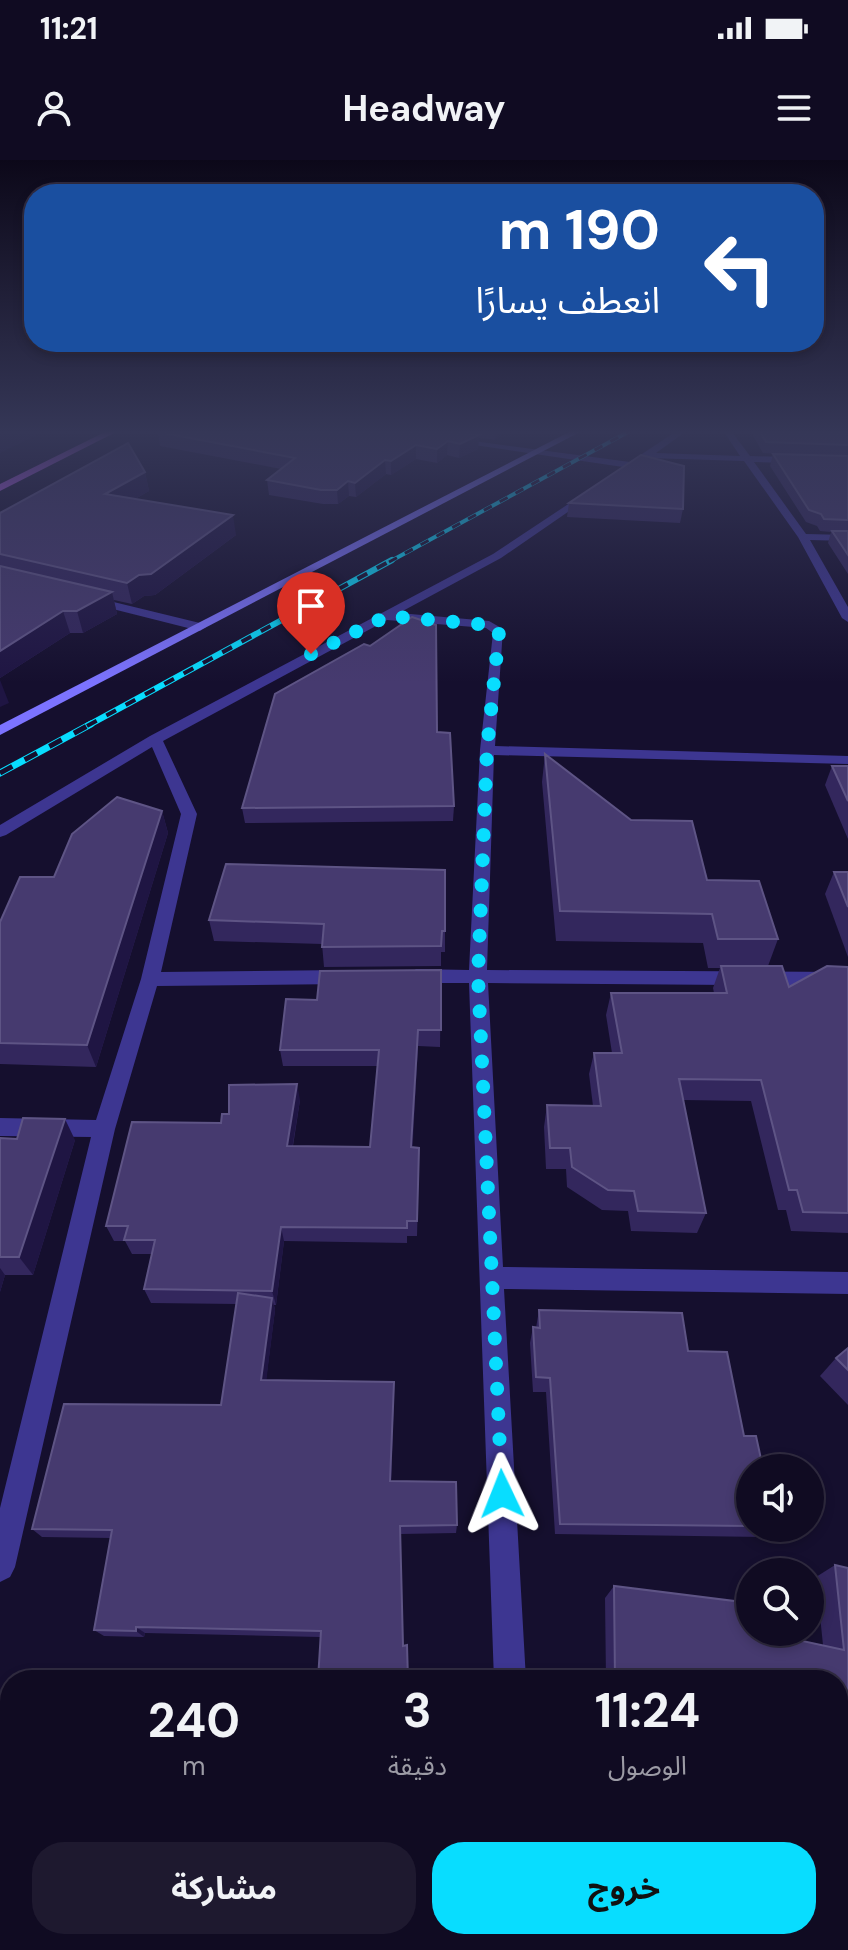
<!DOCTYPE html>
<html lang="ar">
<meta charset="utf-8">
<style>
body{margin:0;font-family:"DM Sans","Noto Sans Arabic",sans-serif;background:#1e192f;color:#f1f3f6;direction:rtl;height:100vh;display:flex;flex-direction:column;font-size:30px;white-space:nowrap}
*{box-sizing:border-box;margin:0}
p{font-size:26px;color:#9c9ba5}
.icon{flex:none;width:44px;height:44px;fill:none;stroke:currentColor;stroke-width:2;stroke-linecap:round;stroke-linejoin:round}
.map{position:relative;flex:1;overflow:hidden;direction:ltr}
.sheet{position:absolute;left:0px;top:1510px;width:848px;height:280px;display:flex;flex-direction:column;background:#100b22;border-radius:32px 32px 0 0;box-shadow:0 4px 12px #0003,0 0 0 2px #302b40;direction:rtl}
.sheet>*{flex:none}
.banner{position:absolute;left:24px;top:24px;width:800px;height:168px;border-radius:32px;box-shadow:0 4px 12px #0003,0 0 0 2px #302b40;direction:rtl;background:#1a4fa0;color:#fff;overflow:hidden}
.tools{position:absolute;left:736px;top:1294px;display:grid;gap:16px}
.tools a{display:grid;place-items:center;width:88px;height:88px;border-radius:50%;background:#100b22;box-shadow:0 4px 12px #0003,0 0 0 2px #302b40;font-size:40px}
.pin{position:absolute;display:grid;place-items:center;width:68px;height:68px;color:#fff;margin:-82px -34px;border-radius:50% 50% 50% 0;rotate:-45deg;box-shadow:0 0 8px #0007}
.pin .icon{rotate:45deg}
.me{position:absolute;width:88px;margin:-44px;rotate:358deg;stroke-linejoin:round;filter:drop-shadow(0 0 6px #0008)}
.turn{display:flex;align-items:center;gap:28px;height:168px;padding:0 32px;font-size:36px}
.turn .icon{width:104px;height:104px;stroke-width:2.5}
.turn b{display:block;font-size:56px;line-height:68px}
.eta{display:flex;justify-content:space-evenly;align-items:center;height:136px;text-align:center}
.eta b{font-size:48px;font-weight:700;line-height:56px}
.button{display:flex;gap:16px;margin-top:auto;padding:16px 32px}
.button a{flex:1;height:92px;border-radius:32px;background:#08ddff;color:#111;font-size:32px;font-weight:700;line-height:92px;text-align:center}
.button a+a{background:#1e192f;color:#f1f3f6}
.status{display:flex;justify-content:space-between;align-items:center;height:56px;padding:0 40px;background:#100b22;direction:ltr}
.status svg{height:22px;fill:currentColor}
header{display:flex;justify-content:space-between;align-items:center;height:104px;padding:0 32px;background:#100b22;font-size:36px;font-weight:700}
.map>svg:first-child{display:block}
</style>
<div class="status"><b>11:21</b><svg viewBox="0 0 49 12"><path d="M0 12V9h3v3zM5 12V6h3v6zM10 12V3h3v9zM15 12V0h3v12zM26 1h20v11H26zM47 4h2v5h-2z"/></svg></div>
<header><svg class="icon" aria-label="menu" viewBox="0 0 24 24"><path d="M4 6h16M4 12h16M4 18h16"/></svg>Headway<svg class="icon" aria-label="person" viewBox="0 0 24 24"><circle cx="12" cy="8" r="4"/><path d="M4 21q1-7 8-7t8 7"/></svg></header>
<div class="map">
<svg width="848" height="1790" viewBox="0 0 848 1790">
<rect width="100%" height="100%" fill="#150f2e"/>
<g fill="none" stroke-linecap="round" stroke-linejoin="round">
<g fill="#3d3691" fill-rule="evenodd">
<polygon points="675,272 685,272 656,293 740,296 724,272 732,272 750,296 848,299 848,305 754,302 806,374 848,375 848,381 810,380 848,447 848,462 842,458 798,377 744,301 648,298 624,313 619,310 623,307 447,281 451,278 630,302"/>
<polygon points="591,329 594,334 501,398 399,453 489,461 503,469 495,586 848,596 848,604 494,595 487,810 848,812 848,826 488,823 503,1107 848,1112 848,1134 504,1129 526,1520 494,1520 469,823 416,823 407,816 416,809 469,810 480,590 493,473 486,468 387,460 163,581 197,654 161,812 344,810 353,817 344,824 157,826 115,969 15,1407 10,1417 0,1422 0,1348 91,977 0,976 0,958 96,960 141,819 181,654 152,587 6,675 0,677 0,665 150,576 493,394"/>
<polygon points="89,436 204,464 206,467 200,471 85,442 83,440"/>
<polygon points="0,1615 10,1619 10,1654 0,1650"/>
<polygon points="280,1780 333,1780 337,1790 284,1790"/>
<rect x="503" y="1780" width="36" height="10"/>
</g>
<polygon fill="#7c73ff" fill-rule="evenodd" points="569,272 580,272 0,575 0,565"/>
<polygon fill="#ca63ff" fill-rule="evenodd" points="105,272 116,272 0,331 0,324"/>
<defs>
<polyline id="rail-far2" points="389,402 628,272"/>
<polyline id="rail-far1" points="87,566 392,400"/>
<polyline id="rail" points="0,613 91,564"/>
</defs>
<use href="#rail-far2" stroke="#08ddff" stroke-width="4"/>
<use href="#rail-far1" stroke="#08ddff" stroke-width="6"/>
<use href="#rail" stroke="#08ddff" stroke-width="7"/>
<use href="#rail-far2" stroke="#150f2e" stroke-width="3" stroke-dasharray="9" stroke-linecap="butt"/>
<use href="#rail-far1" stroke="#150f2e" stroke-width="4" stroke-dasharray="11" stroke-linecap="butt"/>
<use href="#rail" stroke="#150f2e" stroke-width="5" stroke-dasharray="14" stroke-linecap="butt"/>
</g>
<g fill="#33275d">
<polygon points="158,272 505,272 495,280 479,278 478,289 459,298 447,295 437,303 416,299 391,315 386,314 356,337 349,336 338,344 323,344 269,335 267,320 281,309 160,286"/>
<polygon points="751,272 848,272 848,414 828,383 831,372 820,371 817,366 806,362 770,306 773,294 805,295 763,293"/>
<polygon points="145,312 149,331 135,339 236,375 155,435 144,436 132,444 114,440 117,454 83,473 70,473 0,518 0,353"/>
<polygon points="569,343 683,349 680,363 567,357"/>
<polygon points="437,572 454,646 453,661 245,663 242,648"/>
<polygon points="545,594 707,720 778,779 768,806 789,827 848,807 848,1073 791,1071 786,1050 778,1050 751,941 683,940 706,1053 697,1073 631,1071 628,1051 602,1050 567,1027 566,1009 546,1009 544,967 547,945 593,946 589,914 594,893 612,893 606,855 611,833 714,833 713,828 720,808 708,808 703,783 556,781 542,622"/>
<polygon points="832,606 848,606 848,679 825,625"/>
<polygon points="162,651 168,673 96,907 0,904 0,762 54,717"/>
<polygon points="445,710 445,792 441,792 441,806 324,807 322,784 214,781 209,760"/>
<polygon points="834,712 848,712 848,797 825,734"/>
<polygon points="441,810 440,887 418,886 412,988 419,1003 417,1076 407,1076 407,1083 284,1081 276,1145 274,1145 275,1150 266,1220 394,1222 394,1234 391,1321 457,1365 456,1373 401,1374 320,1477 145,1473 144,1477 104,1476 94,1470 111,1378 42,1377 32,1369 221,1245 237,1144 151,1143 144,1129 152,1094 132,1094 125,1081 114,1081 106,1066 221,963 229,954 300,940 293,986 370,987 377,906 283,906 280,890 317,840"/>
<polygon points="0,978 75,980 33,1115 5,1115 0,1132"/>
<polygon points="539,1150 688,1191 750,1308 750,1368 773,1368 763,1377 555,1374 546,1232 533,1232 530,1183 533,1167 536,1168"/>
<polygon points="848,1188 848,1245 820,1216 836,1198"/>
<polygon points="835,1405 848,1408 848,1790 808,1790 770,1780 838,1780 838,1520 606,1520 605,1438 614,1426 750,1472 823,1485 816,1417"/>
</g>
<g fill="#1f1543">
<polygon points="6,272 43,272 0,293 0,275"/>
<polygon points="496,272 505,272 495,280"/>
<polygon points="479,275 478,289 459,298 460,284"/>
<polygon points="448,281 447,295 437,303 437,289"/>
<polygon points="416,285 416,299 391,315 391,301"/>
<polygon points="385,300 386,314 356,337 355,323"/>
<polygon points="145,312 149,331 110,353 105,334"/>
<polygon points="348,321 349,336 338,344 337,330"/>
<polygon points="233,355 236,375 155,435 144,436 132,444 127,423"/>
<polygon points="112,432 117,454 83,473 77,451"/>
<polygon points="63,451 70,473 0,518 0,491"/>
<polygon points="0,520 9,543 0,547"/>
<polygon points="162,651 168,673 96,907 87,885"/>
<polygon points="418,870 418,886 412,1003 411,987"/>
<polygon points="297,924 300,940 290,1001 287,986"/>
<polygon points="65,959 75,980 33,1115 19,1097"/>
<polygon points="281,1067 284,1081 276,1145 272,1131"/>
<polygon points="0,1108 5,1115 0,1132"/>
<polygon points="272,1138 275,1150 265,1231 261,1220"/>
<polygon points="394,1222 394,1234 391,1330 390,1321"/>
<polygon points="136,1467 145,1473 144,1477 136,1471"/>
</g>
<g fill="#463a6f" stroke="#5e5485" stroke-width="2">
<polygon points="158,272 460,272 479,275 460,284 448,281 437,289 416,285 391,301 385,300 355,323 348,321 337,330 321,330 267,320 295,298"/>
<polygon points="760,272 848,272 848,285 766,282"/>
<polygon points="128,283 145,312 105,334 233,355 151,414 139,415 127,423 0,394 0,353"/>
<polygon points="773,294 848,296 848,360 824,359 821,354 809,350"/>
<polygon points="641,295 684,306 683,349 569,343"/>
<polygon points="832,371 848,371 848,395"/>
<polygon points="0,406 112,432 77,451 63,451 0,491"/>
<polygon points="412,457 436,465 437,572 450,573 454,646 242,648 275,534 364,484 370,486"/>
<polygon points="545,594 631,660 692,661 707,720 759,721 778,779 718,779 712,754 560,751"/>
<polygon points="832,606 848,606 848,641"/>
<polygon points="117,637 162,651 87,885 0,883 0,762 20,717 54,717 72,674"/>
<polygon points="226,704 445,710 445,771 442,771 441,786 322,787 324,764 209,760"/>
<polygon points="834,712 848,712 848,747"/>
<polygon points="721,806 782,806 789,827 827,806 848,807 848,1053 803,1052 797,1030 789,1030 761,920 679,919 706,1053 638,1051 634,1031 608,1030 572,1007 570,988 550,988 547,945 601,946 594,893 622,893 611,833 727,833"/>
<polygon points="441,810 441,870 418,870 411,987 419,988 417,1061 407,1061 407,1068 281,1067 272,1131 144,1129 155,1080 124,1080 128,1066 106,1066 132,962 221,963 222,954 229,954 229,925 297,924 287,986 370,987 379,890 280,890 286,839 317,840 320,811"/>
<polygon points="23,958 65,959 19,1097 0,1097 0,978 17,979"/>
<polygon points="238,1133 272,1138 261,1220 394,1222 390,1321 456,1322 457,1365 400,1366 403,1486 407,1485 408,1520 318,1520 321,1471 136,1467 136,1471 94,1470 112,1370 32,1369 64,1244 221,1245"/>
<polygon points="539,1150 682,1153 688,1191 727,1192 744,1276 756,1276 763,1308 750,1308 750,1366 560,1364 550,1218 536,1217 533,1167 540,1168"/>
<polygon points="848,1188 848,1210 836,1198"/>
<polygon points="835,1405 848,1408 848,1790 808,1790 777,1782 777,1780 838,1780 838,1520 615,1520 614,1426 750,1443 750,1472 761,1472 844,1490"/>
</g>
<linearGradient id="sky" x2="0" y2="1"><stop stop-color="#0c0819"/><stop offset="0.52" stop-color="#353757"/><stop offset="1" stop-color="#353757" stop-opacity="0"/></linearGradient>
<rect width="848" height="523" fill="url(#sky)"/>
<g fill="none" stroke-linecap="round" stroke-linejoin="round">
<polyline stroke="#08ddff" stroke-width="14" stroke-dasharray="0 25.2" points="311,494 387,456 489,465 499,472 487,590 478,816 502,1334"/>
</g>
</svg>
<div class="tools">
<a><svg class="icon" aria-label="sound" viewBox="0 0 24 24"><path d="M4 9h4l5-4v14l-5-4H4zM17 9q2 3 0 6"/></svg></a>
<a><svg class="icon" aria-label="search" viewBox="0 0 24 24"><circle cx="10" cy="10" r="6"/><path d="M15 15l6 6"/></svg></a>
</div>
<div class="pin" style="left:311px;top:494px;background:#d93025"><svg class="icon" aria-label="arrive" viewBox="0 0 24 24"><path d="M6 21V4h12l-3 4 3 4H6"/></svg></div>
<svg class="me" style="left:502px;top:1334px" viewBox="-20 -20 40 40"><path d="M0-17L14 15 0 8-14 15z" fill="#08ddff" stroke="#fff" stroke-width="4"/></svg>
<div class="banner">
<div class="turn"><svg class="icon" aria-label="left" viewBox="0 0 24 24"><path d="M17 20v-9H6M10 6l-5 5 5 5"/></svg><div><b>190 m</b>انعطف يسارًا</div></div>
</div>
<section class="sheet">
<div class="eta">
<div><b>11:24</b><p>الوصول</p></div>
<div><b>3</b><p>دقيقة</p></div>
<div><b>240</b><p>m</p></div>
</div>
<div class="button"><a>خروج</a><a>مشاركة</a></div>
</section>
</div>
